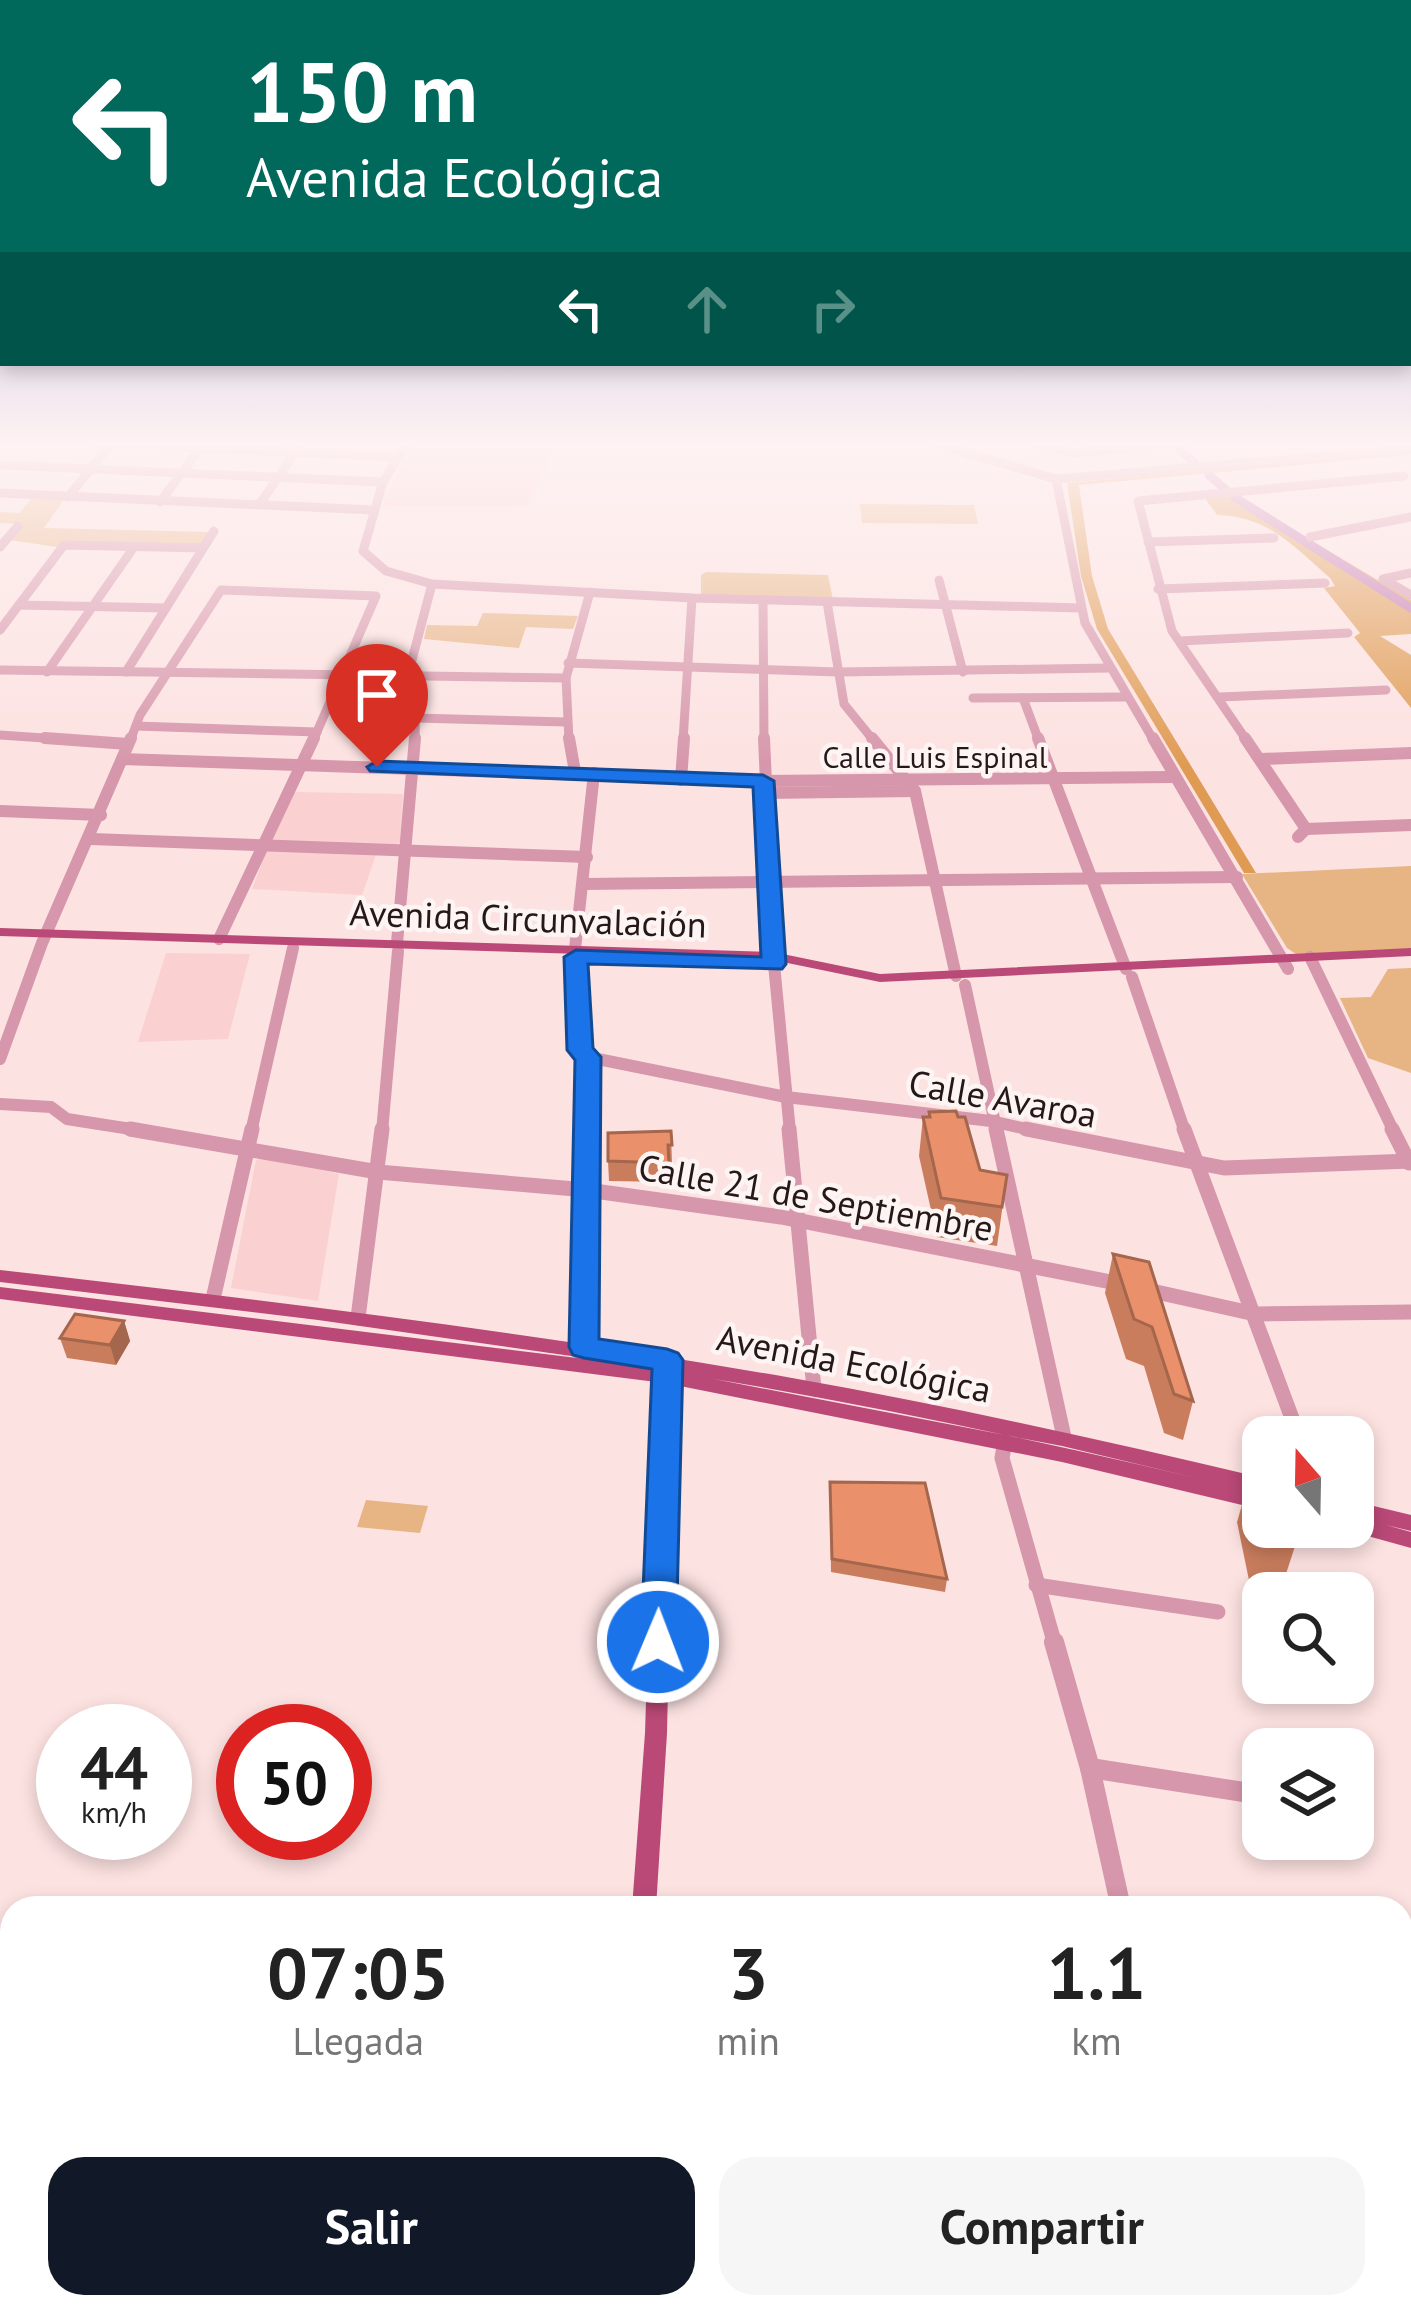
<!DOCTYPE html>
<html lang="es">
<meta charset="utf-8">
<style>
body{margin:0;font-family:"PT Sans",sans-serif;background:#f6f6f6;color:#222;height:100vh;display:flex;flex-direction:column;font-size:45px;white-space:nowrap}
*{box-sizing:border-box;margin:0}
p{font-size:39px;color:#767676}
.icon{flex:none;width:66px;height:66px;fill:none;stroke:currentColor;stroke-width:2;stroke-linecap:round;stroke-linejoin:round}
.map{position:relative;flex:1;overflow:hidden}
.sheet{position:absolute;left:0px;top:1896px;width:1413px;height:423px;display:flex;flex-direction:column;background:#fff;border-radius:36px 36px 0 0;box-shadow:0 6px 18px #0003}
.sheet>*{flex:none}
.top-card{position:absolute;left:0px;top:0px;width:1413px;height:366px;box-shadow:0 6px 18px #0003;background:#00695c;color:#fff;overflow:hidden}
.needle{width:78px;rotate:340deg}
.controls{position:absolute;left:1242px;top:1416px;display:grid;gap:24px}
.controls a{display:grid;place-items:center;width:132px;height:132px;border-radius:24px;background:#fff;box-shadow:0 6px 18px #0003;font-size:60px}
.speed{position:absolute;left:36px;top:1704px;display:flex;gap:24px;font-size:60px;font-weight:700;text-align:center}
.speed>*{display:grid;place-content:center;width:156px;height:156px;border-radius:50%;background:#fff;box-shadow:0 6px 18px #0003;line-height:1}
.speed small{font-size:30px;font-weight:400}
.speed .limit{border:18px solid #d22;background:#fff;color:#111}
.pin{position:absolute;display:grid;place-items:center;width:102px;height:102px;color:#fff;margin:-123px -51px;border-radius:50% 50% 50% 0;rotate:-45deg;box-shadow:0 0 12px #0007}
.pin .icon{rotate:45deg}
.me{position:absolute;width:132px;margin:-66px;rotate:1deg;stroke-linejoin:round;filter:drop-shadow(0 0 9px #0008)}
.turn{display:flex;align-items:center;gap:42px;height:252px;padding:0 48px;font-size:54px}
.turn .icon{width:156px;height:156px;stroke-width:2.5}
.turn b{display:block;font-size:84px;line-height:102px}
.lanes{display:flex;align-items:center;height:114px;padding:0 48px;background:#0003;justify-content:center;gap:60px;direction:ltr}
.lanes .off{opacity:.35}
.eta{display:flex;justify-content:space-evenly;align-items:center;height:204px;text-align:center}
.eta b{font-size:72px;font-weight:700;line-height:84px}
.cta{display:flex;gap:24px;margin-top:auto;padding:24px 48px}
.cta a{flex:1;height:138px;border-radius:36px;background:#111827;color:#fff;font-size:48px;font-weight:700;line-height:138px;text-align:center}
.cta a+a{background:#f6f6f6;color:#222}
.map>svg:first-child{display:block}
</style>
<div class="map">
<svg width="1411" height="2318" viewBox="0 0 1411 2318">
<rect width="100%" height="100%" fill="#fce2e1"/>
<g fill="#fad1d0">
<polygon points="412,443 558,443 526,506 381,507"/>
<polygon points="295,792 403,794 400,842 393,846 270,844"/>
<polygon points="267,849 377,852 362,895 252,889"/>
<polygon points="166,953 250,954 228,1039 138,1042"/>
<polygon points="266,1157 339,1174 318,1301 231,1288 256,1160"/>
</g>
<g fill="#e7b483">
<polygon points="33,497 65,498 44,528 210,532 202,545 57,547 10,540 22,524 0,523 0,512 19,513"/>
<polygon points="860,504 974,505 978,524 862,523"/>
<polygon points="706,572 828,575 833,600 701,595 701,575"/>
<polygon points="483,613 578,616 573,629 526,627 519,648 424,639 427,625 477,626"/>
<polygon points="1411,866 1411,949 1296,954 1287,948 1242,874"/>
<polygon points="1411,968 1411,1073 1368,1058 1340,998 1371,997 1388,969"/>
<polygon points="366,1500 428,1506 420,1533 357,1527"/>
</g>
<g fill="#df9b53">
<polygon points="1405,452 1409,455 1079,485 1092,576 1108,629 1256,873 1244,873 1097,629 1081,576 1067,483"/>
<path d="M 1235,495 L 1411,600 L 1411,634 L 1380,636 L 1411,655 L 1411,708 L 1354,637 L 1360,633 L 1324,588 L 1335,586 L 1330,578 C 1294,546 1267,516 1217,515 L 1204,497 Z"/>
</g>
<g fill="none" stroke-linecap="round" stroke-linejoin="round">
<g stroke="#c176b0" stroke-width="9">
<polyline points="1176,446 1194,462"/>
<polyline points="1209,475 1226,490"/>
<polyline points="1234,497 1411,608"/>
</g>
<g stroke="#d696ab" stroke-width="9">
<polyline points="92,443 399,457"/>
<polyline points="407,443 383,482 363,551 386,571 432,584 692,598 1081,608"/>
<polyline points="932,443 1056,479 1411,449"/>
<polyline points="1032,443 1072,453 1189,443"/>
<polyline points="0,465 383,482"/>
<polyline points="1056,479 1085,623 1154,741"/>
<polyline points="0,493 373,510"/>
<polyline points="68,497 112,443"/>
<polyline points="160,502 204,443"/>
<polyline points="259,505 302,443"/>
<polyline points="1310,537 1411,517"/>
<polyline points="1148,542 1274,538"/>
<polyline points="0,547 18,526"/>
<polyline points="1411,573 1383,579 1411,595"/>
<polyline points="939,580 963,672"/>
<polyline points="1158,589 1325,583"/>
<polyline points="763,600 764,741"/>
<polyline points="827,602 844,704 874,741"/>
<polyline points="19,605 166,608"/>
<polyline points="0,630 64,545 203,548"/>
<polyline points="1180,641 1348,633"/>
<polyline points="568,663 839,672 1109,668"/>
<polyline points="0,670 566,678"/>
<polyline points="47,672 134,547"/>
<polyline points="126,672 214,531"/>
<polyline points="408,675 432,584"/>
<polyline points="1220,697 1386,690"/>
<polyline points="973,698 1127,697"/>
<polyline points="1023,698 1039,741"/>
<polyline points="415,718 566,722"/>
<polyline points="136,726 317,732"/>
<polyline points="0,735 88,741"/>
<polyline points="130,741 140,715 221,590 376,596 313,741"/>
<polyline points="415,741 416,675"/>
<polyline points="569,741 566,678 590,592"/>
<polyline points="683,741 692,598"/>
<polyline points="1247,741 1172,631 1138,501 1404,476"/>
</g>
<g stroke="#d696ab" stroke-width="12">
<polyline points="45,738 128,744"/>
<polyline points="569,738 575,772"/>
<polyline points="764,738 774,964 790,1132"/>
<polyline points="872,738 915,791 956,976"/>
<polyline points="1038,738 1126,969"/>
<polyline points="1153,738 1288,969"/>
<polyline points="1245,738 1306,829"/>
<polyline points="122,759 763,781 1173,777"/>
<polyline points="1261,759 1411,753"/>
<polyline points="681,780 684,738"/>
<polyline points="764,793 915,791"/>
<polyline points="0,811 101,815"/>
<polyline points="1298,837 1306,829 1411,825"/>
<polyline points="91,839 587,857"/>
<polyline points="583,884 1237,877"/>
<polyline points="219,939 314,738"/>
<polyline points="397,943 415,738"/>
<polyline points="575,949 594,773"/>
<polyline points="576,957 580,1050 588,1057 587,1132"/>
<polyline points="1310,957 1394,1132"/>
<polyline points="1132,977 1185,1132"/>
<polyline points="965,985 997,1132"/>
<polyline points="588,1057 786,1097 991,1121 1040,1132"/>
<polyline points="0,1059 42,943 131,738"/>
<polyline points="0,1104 51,1107 67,1119 150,1132"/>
<polyline points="251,1132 293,948"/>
<polyline points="382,1132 398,951"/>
</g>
<g stroke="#d696ab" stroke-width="15">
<polyline points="130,1129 378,1172 587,1190 781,1217 1121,1284"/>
<polyline points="789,1129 814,1389"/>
<polyline points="996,1129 1064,1437"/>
<polyline points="1026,1129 1224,1168 1411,1161"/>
<polyline points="1184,1129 1299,1437"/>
<polyline points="1392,1129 1409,1163"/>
<polyline points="1143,1289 1255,1314 1411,1312"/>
<polyline points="213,1299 252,1129"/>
<polyline points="358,1318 382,1129"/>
<polyline points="582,1361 587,1129"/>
<polyline points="1005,1442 1002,1458 1055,1645"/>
<polyline points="1036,1585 1218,1612"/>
</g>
<g stroke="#d696ab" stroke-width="20">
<polyline points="1054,1642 1090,1768 1121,1908"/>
<polyline points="1090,1768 1263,1795"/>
<polyline points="0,2262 12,2265"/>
<polyline points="167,2307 244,2318"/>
<polyline points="1129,2307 1129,2318"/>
</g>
<g fill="#ba4977" fill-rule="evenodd">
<polygon points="0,928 773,952 880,974 1411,948 1411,956 880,982 773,960 0,936"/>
<path d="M 0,1270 C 265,1300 529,1332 792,1378 C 950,1406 1107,1441 1263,1478 L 1263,1494 C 1081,1450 899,1410 714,1379 L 1062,1446 L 1263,1494 L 1263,1510 L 1062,1462 L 675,1385 L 667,1733 L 656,1908 L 632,1908 L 645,1733 L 656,1382 L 0,1299 L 0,1287 L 634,1365 L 318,1320 L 0,1282 Z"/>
<polygon points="1353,1501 1411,1515 1411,1531 1386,1525 1411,1532 1411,1548 1346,1530 1344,1527 1353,1527"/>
<rect x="616" y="2307" width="28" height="11"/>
</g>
</g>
<g fill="#c97d5d">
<polygon points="929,1112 980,1170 1007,1175 997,1246 937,1237 919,1156 923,1117 929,1117"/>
<polygon points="671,1131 672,1164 669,1164 669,1182 609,1181 608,1161"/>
<polygon points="1113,1254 1193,1401 1183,1440 1164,1433 1144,1366 1126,1359 1105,1293"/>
<polygon points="124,1321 130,1341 116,1365 67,1358 60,1338"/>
<polygon points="1254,1464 1263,1466 1263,1527 1301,1528 1282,1586 1250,1585 1237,1522"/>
<polygon points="830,1482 947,1579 945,1592 831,1572"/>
</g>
<polygon fill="#a4664c" points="124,1321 130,1341 116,1365 110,1345"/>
<g fill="#ea916c" stroke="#a4664c" stroke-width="3">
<polygon points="956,1111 958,1117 965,1117 980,1170 1007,1175 1002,1207 941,1198 923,1117 930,1117 929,1112"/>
<polygon points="671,1131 672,1145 668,1145 669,1163 608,1161 608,1133"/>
<polygon points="1113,1254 1149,1262 1193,1401 1174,1394 1152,1327 1134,1319"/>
<polygon points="75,1314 124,1321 110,1345 60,1338"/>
<polygon points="1254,1464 1263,1466 1263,1504"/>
<polygon points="830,1482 925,1483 947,1579 832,1559"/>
</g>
<linearGradient id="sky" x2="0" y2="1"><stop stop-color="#989bd2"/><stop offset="0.58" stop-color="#fef2f2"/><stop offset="1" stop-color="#fef2f2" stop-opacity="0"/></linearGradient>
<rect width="1411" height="767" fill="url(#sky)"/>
<polygon fill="#1a73e8" stroke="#114b97" stroke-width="3" points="377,761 763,775 774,781 786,964 782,969 588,964 593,1048 601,1057 599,1339 667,1349 678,1353 683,1360 676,1642 671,1652 658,1657 646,1652 641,1642 652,1369 584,1358 573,1355 569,1347 575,1060 567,1050 564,957 576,950 761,957 753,787 370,771 367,767"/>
<g text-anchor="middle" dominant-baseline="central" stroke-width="9" stroke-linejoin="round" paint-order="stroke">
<g font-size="30" fill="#271818" stroke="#fdf4f4">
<text x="935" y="756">Calle Luis Espinal</text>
</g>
<g font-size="36" fill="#271818" stroke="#fdf4f4">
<text transform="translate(528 918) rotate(2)">Avenida Circunvalación</text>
<text transform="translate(1003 1098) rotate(10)">Calle Avaroa</text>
<text transform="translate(816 1197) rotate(10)">Calle 21 de Septiembre</text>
<text transform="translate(854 1363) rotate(11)">Avenida Ecológica</text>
</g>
</g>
</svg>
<div class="controls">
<a><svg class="needle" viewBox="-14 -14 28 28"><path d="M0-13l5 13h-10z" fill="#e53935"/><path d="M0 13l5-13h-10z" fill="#767676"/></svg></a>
<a><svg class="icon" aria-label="search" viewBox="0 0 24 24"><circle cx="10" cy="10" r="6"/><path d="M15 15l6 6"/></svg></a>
<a><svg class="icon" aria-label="layers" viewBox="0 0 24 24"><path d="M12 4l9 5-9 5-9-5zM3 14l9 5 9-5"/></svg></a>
</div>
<div class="speed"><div>44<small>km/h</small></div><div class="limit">50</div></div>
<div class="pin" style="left:377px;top:767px;background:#d93025"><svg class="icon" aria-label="arrive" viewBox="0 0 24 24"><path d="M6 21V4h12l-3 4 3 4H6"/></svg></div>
<svg class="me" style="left:658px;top:1642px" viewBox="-20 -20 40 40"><circle r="17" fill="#1a73e8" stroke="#fff" stroke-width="3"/><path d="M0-11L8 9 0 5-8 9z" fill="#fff"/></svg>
<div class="top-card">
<div class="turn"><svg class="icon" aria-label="left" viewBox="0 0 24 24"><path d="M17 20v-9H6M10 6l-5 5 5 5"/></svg><div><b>150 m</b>Avenida Ecológica</div></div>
<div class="lanes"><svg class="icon" aria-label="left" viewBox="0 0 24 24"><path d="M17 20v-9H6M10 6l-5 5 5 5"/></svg><svg class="icon off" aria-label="ahead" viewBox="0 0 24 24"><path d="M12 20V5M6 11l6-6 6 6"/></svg><svg class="icon off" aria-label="right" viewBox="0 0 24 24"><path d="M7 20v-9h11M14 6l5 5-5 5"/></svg></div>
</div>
<section class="sheet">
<div class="eta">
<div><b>07:05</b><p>Llegada</p></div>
<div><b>3</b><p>min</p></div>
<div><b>1.1</b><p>km</p></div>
</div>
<div class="cta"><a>Salir</a><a>Compartir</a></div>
</section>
</div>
